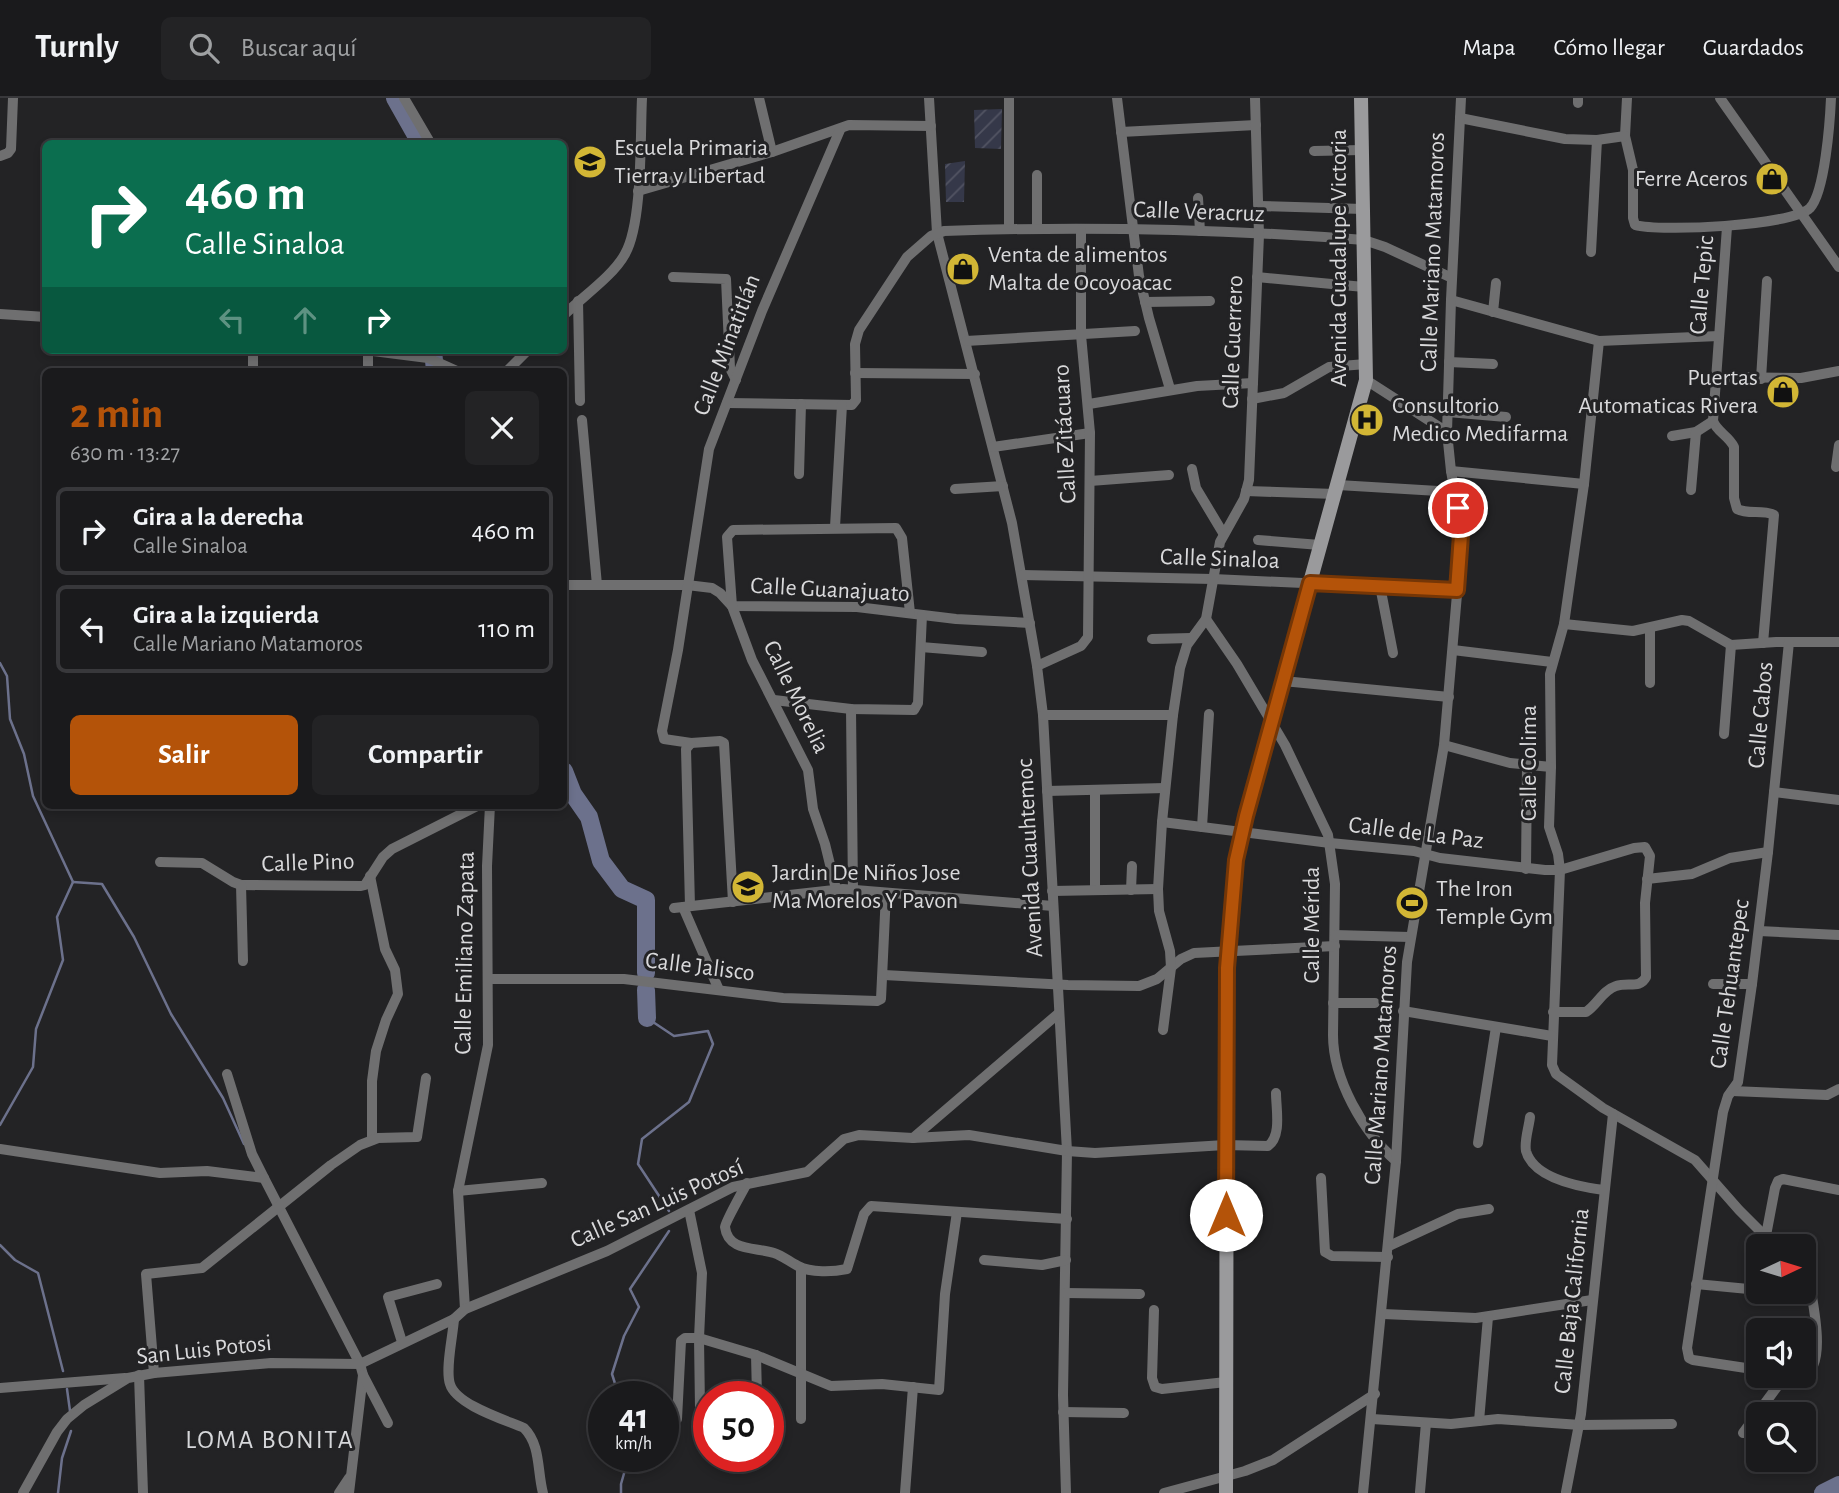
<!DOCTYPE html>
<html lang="es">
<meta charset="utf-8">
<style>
body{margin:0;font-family:"Alegreya Sans",sans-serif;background:#232325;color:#f1f3f6;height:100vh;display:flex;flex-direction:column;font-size:26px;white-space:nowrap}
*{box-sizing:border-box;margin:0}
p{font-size:23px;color:#9fa1a3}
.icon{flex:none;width:38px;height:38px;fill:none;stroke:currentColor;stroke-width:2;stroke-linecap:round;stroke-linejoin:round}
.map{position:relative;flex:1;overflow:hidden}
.panel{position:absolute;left:42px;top:270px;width:525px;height:441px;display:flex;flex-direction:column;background:#1a1a1c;border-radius:10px;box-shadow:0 4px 10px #0003,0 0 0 2px #38383b}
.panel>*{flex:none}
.banner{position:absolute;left:42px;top:42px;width:525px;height:214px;border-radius:10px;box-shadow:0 4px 10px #0003,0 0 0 2px #38383b;background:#0b6e4f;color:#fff;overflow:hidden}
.needle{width:46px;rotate:86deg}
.tools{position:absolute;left:1746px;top:1136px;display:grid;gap:14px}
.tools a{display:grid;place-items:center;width:70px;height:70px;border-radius:10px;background:#1a1a1c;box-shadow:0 4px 10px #0003,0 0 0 2px #38383b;font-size:35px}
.speed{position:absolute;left:588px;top:1283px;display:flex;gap:14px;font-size:35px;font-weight:700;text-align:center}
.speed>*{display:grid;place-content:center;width:91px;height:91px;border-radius:50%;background:#1a1a1c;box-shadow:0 4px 10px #0003,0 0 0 2px #38383b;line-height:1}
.speed small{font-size:18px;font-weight:400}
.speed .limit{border:10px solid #d22;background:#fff;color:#111}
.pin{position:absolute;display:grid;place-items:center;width:60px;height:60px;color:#fff;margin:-30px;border:4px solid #fff;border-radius:50%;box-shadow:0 2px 7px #0007}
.me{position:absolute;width:77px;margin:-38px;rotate:0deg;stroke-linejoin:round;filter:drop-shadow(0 0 5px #0008)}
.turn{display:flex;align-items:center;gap:24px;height:147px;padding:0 28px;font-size:32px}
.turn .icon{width:91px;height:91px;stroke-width:2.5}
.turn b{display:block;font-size:49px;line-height:60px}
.lanes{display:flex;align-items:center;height:66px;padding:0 28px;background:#0003;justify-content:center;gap:35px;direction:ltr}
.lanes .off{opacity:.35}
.round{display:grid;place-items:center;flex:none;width:74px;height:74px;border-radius:10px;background:#232325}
.summary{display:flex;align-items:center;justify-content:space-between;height:119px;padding:0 28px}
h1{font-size:42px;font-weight:600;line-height:52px;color:#b45309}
.action{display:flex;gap:14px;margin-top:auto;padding:14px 28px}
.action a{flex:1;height:80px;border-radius:10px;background:#b45309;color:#fff;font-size:28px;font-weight:600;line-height:80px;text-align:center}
.action a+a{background:#232325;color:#f1f3f6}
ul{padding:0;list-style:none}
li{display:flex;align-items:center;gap:21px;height:88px;margin:0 14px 10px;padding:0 14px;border:4px solid #38383b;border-radius:10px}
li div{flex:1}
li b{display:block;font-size:26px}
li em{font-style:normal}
header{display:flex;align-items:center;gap:42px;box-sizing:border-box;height:98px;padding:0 35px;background:#1a1a1c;border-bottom:2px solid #38383b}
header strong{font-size:33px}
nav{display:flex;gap:38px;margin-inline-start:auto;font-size:24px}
.search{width:490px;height:63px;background:#232325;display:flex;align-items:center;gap:18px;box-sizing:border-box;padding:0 24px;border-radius:10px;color:#9fa1a3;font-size:26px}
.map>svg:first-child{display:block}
</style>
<header>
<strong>Turnly</strong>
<div class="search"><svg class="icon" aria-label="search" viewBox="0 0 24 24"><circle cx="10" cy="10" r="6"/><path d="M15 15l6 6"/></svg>Buscar aquí</div>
<nav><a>Mapa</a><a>Cómo llegar</a><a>Guardados</a></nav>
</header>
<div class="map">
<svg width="1839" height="1395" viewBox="0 0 1839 1395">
<defs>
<pattern id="garden-furrows" width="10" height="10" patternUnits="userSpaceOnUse" patternTransform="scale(1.75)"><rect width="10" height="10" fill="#353849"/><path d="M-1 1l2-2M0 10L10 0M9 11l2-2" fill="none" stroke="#525463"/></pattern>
</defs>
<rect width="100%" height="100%" fill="#232325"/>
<g fill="url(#garden-furrows)">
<polygon points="1002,11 1001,51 975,50 974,12"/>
<polygon points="965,63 964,104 946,104 945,66"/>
</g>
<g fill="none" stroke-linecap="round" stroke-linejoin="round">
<g stroke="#6c718c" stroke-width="2.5">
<polyline points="0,565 7,578 10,621 24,656 33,698 73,784"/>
<polyline points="73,784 102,786 134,839 171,916 223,1000 244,1046"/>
<polyline points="647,920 674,938 708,933 713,946 689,1004 642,1041 638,1066 669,1113"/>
<polyline points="0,1027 33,969 36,931 63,862 57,819 73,784"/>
<polyline points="0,1147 15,1162 38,1175 63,1273"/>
<polyline points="67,1291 70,1313"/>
<polyline points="619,1298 612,1276 624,1238 639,1209 630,1191 669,1133"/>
<polyline points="58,1395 62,1360 71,1333"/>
<polyline points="621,1395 621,1386 629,1358"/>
</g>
<g stroke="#6c718c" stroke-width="18">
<polyline points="395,0 421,46"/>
<polyline points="433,252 435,273"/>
<polyline points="564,673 573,696 589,719 601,763 622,791 646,802 646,875"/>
<polyline points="646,892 647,920"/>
<polyline points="1823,1395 1839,1387"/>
</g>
<g stroke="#6f6f70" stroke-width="10">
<polyline points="404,0 431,46"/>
<polyline points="759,0 772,54"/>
<polyline points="929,0 937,135 1012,425 1037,568 1043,617 1067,1053 1063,1297 1066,1395"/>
<polyline points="1009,0 1009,131"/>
<polyline points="1117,0 1139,178 1149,220 1170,291"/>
<path d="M 1627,0 L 1625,38 L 1633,72 L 1633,120 L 1635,127 C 1660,134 1792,128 1810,110 C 1825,94 1830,23 1831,0"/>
<polyline points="1720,0 1839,169"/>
<polyline points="1578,5 1578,0"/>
<polyline points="1460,20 1565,41 1597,42 1625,38"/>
<polyline points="1121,34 1256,27"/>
<polyline points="1314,53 1362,52"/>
<polyline points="0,58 8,55 11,51 13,0"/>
<polyline points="1037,77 1037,131"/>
<polyline points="638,93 772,54 849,27 931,28"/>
<polyline points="1198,100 1200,133"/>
<polyline points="1259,108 1363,111"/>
<path d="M 1727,129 L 1713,323 C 1717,334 1729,338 1734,349 L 1734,400 L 1737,411 C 1748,417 1763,411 1774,417 L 1763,545"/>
<polyline points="1591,154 1597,42"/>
<polyline points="673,179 726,181 730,270 736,282"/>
<polyline points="1257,179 1364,189"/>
<polyline points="1451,202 1599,243 1719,238"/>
<polyline points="578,203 580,303"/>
<polyline points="1145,204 1210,203"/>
<polyline points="1493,214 1496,185"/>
<polyline points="0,216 46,219"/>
<path d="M 564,217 C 582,199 613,178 625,156 C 643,124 640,39 642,0"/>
<polyline points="966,243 1135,233"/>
<polyline points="1599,243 1584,386 1564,526 1550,576 1551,669 1549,729 1558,756 1560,772 1552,967 1556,976 1603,1010 1695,1062 1739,1112 1775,1148"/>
<polyline points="253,252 253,273"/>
<polyline points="365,252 428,260 457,273"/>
<polyline points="1449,264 1493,266"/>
<polyline points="368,273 368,253"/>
<polyline points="507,273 528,252"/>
<polyline points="855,275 975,276"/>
<polyline points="1716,279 1801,280 1839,273"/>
<polyline points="1761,281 1767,183"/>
<polyline points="1366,282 1447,334"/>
<polyline points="1252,301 1284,295 1329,269 1366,266"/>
<path d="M 727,305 L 852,307 L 856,302 L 855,246 L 859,232 L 907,159 L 931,138 L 944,133 C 1084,128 1225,131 1364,142 L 1385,149 L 1452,180"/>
<polyline points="1089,306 1197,288 1253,285"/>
<polyline points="1448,314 1506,319"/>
<polyline points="582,322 597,487"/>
<polyline points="1672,338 1696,334 1713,323"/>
<polyline points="993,349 1090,335"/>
<polyline points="1836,369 1839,347"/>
<polyline points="1192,371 1196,390 1223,435"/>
<polyline points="1451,373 1584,386"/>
<polyline points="799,376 801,306"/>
<polyline points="1090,383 1169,377"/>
<polyline points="1338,387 1455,394"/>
<polyline points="955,391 1003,388"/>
<polyline points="1691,392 1696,334"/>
<polyline points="1246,393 1335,396"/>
<polyline points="835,429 842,307"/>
<polyline points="1258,442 1320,447"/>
<polyline points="1022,477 1213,481 1457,492"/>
<polyline points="564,487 687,487 712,490 720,495 732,508 857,509 956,521 1030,525"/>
<polyline points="1380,488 1393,555"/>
<path d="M 1206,521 L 1237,566 L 1285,647 L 1328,737 L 1335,786 L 1333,937 C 1333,981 1363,1034 1396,1063"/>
<polyline points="1564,526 1633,533 1682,522 1689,523 1731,547 1776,544 1839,544"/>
<polyline points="1650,530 1650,585"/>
<polyline points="1152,541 1191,540"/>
<polyline points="921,549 982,554"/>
<polyline points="1453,552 1552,564"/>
<polyline points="1037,568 1081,548 1088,539 1090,335 1081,237 1081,132"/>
<polyline points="1283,583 1449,599"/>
<polyline points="774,602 851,611 914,612 918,605 922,517"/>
<polyline points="851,611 853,793"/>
<polyline points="1043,617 1173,617"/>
<polyline points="1724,636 1731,547"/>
<polyline points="1444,647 1510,665 1551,669"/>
<polyline points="1047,693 1165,690"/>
<polyline points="1774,694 1839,702"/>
<path d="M 1162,724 L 1330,745 L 1414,753 L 1440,760 L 1545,772 L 1560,772 L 1634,750 L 1645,749 L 1650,758 L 1645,805 L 1646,879 C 1640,891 1628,884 1616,888 C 1603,892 1597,907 1586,914 L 1553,914"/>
<polyline points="1202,729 1209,616"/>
<polyline points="160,764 202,765 233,784 241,787 361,788 365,787 383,759 392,751 479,707"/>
<polyline points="1526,771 1527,668"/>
<polyline points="370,778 385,851 395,872 398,896 386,922 376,953 372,983 372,1042"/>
<polyline points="1647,781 1692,776 1730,760 1768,754"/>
<polyline points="241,787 243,863"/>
<polyline points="836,791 825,746 813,711 808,672 752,562 732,508 727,439 733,432 896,430 902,440 910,515"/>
<polyline points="1095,792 1095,692"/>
<polyline points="1131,792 1132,768"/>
<polyline points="1052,793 1158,791"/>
<polyline points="733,804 724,645 720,643 691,645 664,641 662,633 678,552 709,351 762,213 840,32"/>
<polyline points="690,808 686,651 691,645"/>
<polyline points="683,809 719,892"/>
<polyline points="674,810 843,791 1053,808"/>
<polyline points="1759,833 1839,837"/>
<polyline points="1335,837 1410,839"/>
<polyline points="884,877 1068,887 1139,888 1157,881 1181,861 1194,855 1335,848"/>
<polyline points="488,881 624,881 783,900 877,903 881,901 886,795"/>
<polyline points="1713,886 1752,886"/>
<polyline points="1333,905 1375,905"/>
<polyline points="1403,913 1552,938"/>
<polyline points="1163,932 1171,870 1170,853 1159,813 1158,791 1162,724 1173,617 1180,570 1187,547 1206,521 1220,444 1244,401 1249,382 1259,137 1255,0"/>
<polyline points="1732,993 1827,997 1839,991"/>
<path d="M 1530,1019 C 1529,1029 1524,1043 1526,1053 C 1534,1081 1581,1089 1604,1092"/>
<polyline points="913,1040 1059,915"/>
<polyline points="1478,1045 1496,929"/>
<polyline points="0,1051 160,1075 207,1073 264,1080 252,1056 227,976"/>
<polyline points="264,1080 360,1266 363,1277 349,1395"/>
<polyline points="1321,1080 1325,1154 1332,1158 1388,1159"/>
<path d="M 747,1085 C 743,1093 725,1124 725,1129 C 728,1154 756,1149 774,1155 C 783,1158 790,1164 798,1168 C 811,1175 833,1174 847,1171 L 864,1116 L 871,1108 L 1067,1121"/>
<polyline points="458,1093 542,1085"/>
<polyline points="689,1112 702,1175 699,1240 700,1311"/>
<polyline points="1389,1148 1458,1116 1489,1111"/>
<polyline points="1764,1148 1775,1090 1778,1083 1783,1081 1839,1092"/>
<polyline points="984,1162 1042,1167 1066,1162"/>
<polyline points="801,1170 801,1321"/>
<path d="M 1804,1178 L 1810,1187 C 1813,1207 1827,1268 1804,1277"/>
<polyline points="1696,1186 1759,1192"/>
<polyline points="1772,1194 1812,1198"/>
<polyline points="1065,1195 1140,1196"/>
<polyline points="465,1211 458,1093 488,947 487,768 490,707"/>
<polyline points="1154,1212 1152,1280 1155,1289 1162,1291 1226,1284"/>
<polyline points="1383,1216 1476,1220 1592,1202"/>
<path d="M 454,1221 C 453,1238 445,1271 450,1286 C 456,1307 506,1322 524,1330 C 541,1347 537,1373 543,1395"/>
<polyline points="402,1244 388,1199 437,1186"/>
<polyline points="756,1257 757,1298"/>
<polyline points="1759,1272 1693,1262 1689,1260 1687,1250 1723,1014 1728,998 1738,984 1752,886 1768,754 1789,544"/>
<polyline points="154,1275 146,1176 202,1170 331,1067 360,1047 378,1040 417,1039 426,980"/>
<polyline points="139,1277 143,1395"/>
<polyline points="363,1277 388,1325"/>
<polyline points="0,1290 125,1280"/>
<polyline points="1063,1314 1124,1315"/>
<polyline points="677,1321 681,1243 685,1240 699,1240 756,1257 831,1288 882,1286 939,1292 945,1196 957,1114"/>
<polyline points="1372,1321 1451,1326 1498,1321 1580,1327 1672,1326"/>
<polyline points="1479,1323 1488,1219"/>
<polyline points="1743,1335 1785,1278"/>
<polyline points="758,1358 758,1360"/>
<polyline points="1420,1394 1426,1325"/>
<polyline points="1566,1394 1581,1316 1613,1016"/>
<path d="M 23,1395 L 57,1334 L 67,1321 L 84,1307 L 128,1280 L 154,1275 L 271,1265 L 360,1266 L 454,1221 L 465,1211 L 607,1153 L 733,1089 L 807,1074 L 844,1041 L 859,1037 L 913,1040 L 969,1037 L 1067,1053 L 1095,1055 L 1225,1047 L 1268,1048 C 1282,1038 1276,1011 1276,995"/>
<polyline points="339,1395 349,1380"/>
<polyline points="905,1395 913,1289"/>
<polyline points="1164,1395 1245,1373 1273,1362 1375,1296"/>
<polyline points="1363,1395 1396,1063 1407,864 1444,647 1461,450 1460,424 1451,373 1447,334 1451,202 1461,0"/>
</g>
<polyline stroke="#9a9a9c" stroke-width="14" points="1226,1395 1227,869 1236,762 1241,734 1366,282 1361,0"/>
</g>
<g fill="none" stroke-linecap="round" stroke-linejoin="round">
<defs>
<polyline id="route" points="1226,1117 1227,870 1236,762 1246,718 1310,485 1457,492 1461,437 1458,410"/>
</defs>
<use href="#route" stroke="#753606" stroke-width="18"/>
<use href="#route" stroke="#b45309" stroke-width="12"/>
</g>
<defs>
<symbol id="school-disc" viewBox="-11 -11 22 22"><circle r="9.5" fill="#d2b635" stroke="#232325"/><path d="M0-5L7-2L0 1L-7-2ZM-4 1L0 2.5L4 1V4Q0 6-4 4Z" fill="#111"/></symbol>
<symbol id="shop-disc" viewBox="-11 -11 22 22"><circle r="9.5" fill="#d2b635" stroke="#232325"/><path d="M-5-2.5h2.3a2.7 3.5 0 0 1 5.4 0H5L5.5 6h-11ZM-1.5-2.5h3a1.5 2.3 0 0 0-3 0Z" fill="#111"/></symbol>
<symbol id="hospital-disc" viewBox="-11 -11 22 22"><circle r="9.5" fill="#d2b635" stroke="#232325"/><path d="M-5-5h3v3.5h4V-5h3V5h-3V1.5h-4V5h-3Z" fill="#111"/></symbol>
<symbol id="stadium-disc" viewBox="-11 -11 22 22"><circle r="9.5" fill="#d2b635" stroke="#232325"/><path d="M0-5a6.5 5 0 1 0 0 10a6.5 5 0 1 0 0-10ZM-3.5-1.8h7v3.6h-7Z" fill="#111"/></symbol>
</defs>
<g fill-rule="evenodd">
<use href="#school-disc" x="571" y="45" width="38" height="38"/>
<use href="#shop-disc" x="1753" y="62" width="38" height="38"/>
<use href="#shop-disc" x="944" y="152" width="38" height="38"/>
<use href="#shop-disc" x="1764" y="275" width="38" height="38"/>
<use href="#hospital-disc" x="1348" y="303" width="38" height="38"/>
<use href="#school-disc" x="729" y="770" width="38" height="38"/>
<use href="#stadium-disc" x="1393" y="786" width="38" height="38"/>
</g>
<g text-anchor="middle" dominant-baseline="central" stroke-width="6" stroke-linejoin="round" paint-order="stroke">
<g font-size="24" fill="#d9d9db" stroke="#232325" text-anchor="start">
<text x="614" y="50">Escuela Primaria<tspan x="614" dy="28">Tierra y Libertad</tspan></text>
<text x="1748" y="81" text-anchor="end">Ferre Aceros</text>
<text x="988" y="157">Venta de alimentos<tspan x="988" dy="28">Malta de Ocoyoacac</tspan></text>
<text x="1758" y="280" text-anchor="end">Puertas<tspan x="1758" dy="28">Automaticas Rivera</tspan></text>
<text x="1392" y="308">Consultorio<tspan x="1392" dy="28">Medico Medifarma</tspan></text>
<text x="772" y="775">Jardin De Niños Jose<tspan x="772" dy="28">Ma Morelos Y Pavon</tspan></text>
<text x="1436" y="791">The Iron<tspan x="1436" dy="28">Temple Gym</tspan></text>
</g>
<g font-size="24" fill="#d9d9db" stroke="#232325">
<text transform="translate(1199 114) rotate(2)">Calle Veracruz</text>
<text transform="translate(1433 154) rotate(-88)">Calle Mariano Matamoros</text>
<text transform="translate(1339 160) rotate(-90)">Avenida Guadalupe Victoria</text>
<text transform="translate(1702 187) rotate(-85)">Calle Tepic</text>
<text transform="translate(1233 244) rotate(-88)">Calle Guerrero</text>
<text transform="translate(727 247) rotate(-69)">Calle Minatitlán</text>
<text transform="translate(1065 336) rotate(-93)">Calle Zitácuaro</text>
<text transform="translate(1220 461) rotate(2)">Calle Sinaloa</text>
<text transform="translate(830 492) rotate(3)">Calle Guanajuato</text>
<text transform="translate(796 599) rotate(64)">Calle Morelia</text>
<text transform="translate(1761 617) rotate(-85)">Calle Cabos</text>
<text transform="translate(1529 665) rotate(-90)">Calle Colima</text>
<text transform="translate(1416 735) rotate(7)">Calle de La Paz</text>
<text transform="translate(1030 760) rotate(-93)">Avenida Cuauhtemoc</text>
<text transform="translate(308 765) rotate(-2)">Calle Pino</text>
<text transform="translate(1312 827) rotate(-90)">Calle Mérida</text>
<text transform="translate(465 855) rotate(-89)">Calle Emiliano Zapata</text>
<text transform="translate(700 869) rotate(7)">Calle Jalisco</text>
<text transform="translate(1730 886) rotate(-82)">Calle Tehuantepec</text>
<text transform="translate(1381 967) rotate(-86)">Calle Mariano Matamoros</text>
<text transform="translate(657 1106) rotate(-24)">Calle San Luis Potosí</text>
<text transform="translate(1572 1203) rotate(-84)">Calle Baja California</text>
<text transform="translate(204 1252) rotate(-6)">San Luis Potosi</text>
</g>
<g font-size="26" letter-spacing="2" fill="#d6d7da" stroke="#232325">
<text x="270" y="1342">LOMA BONITA</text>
</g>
</g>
</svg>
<div class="tools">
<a><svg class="needle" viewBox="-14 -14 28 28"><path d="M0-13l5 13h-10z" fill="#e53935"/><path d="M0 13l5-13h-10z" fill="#9fa1a3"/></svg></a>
<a><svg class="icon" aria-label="sound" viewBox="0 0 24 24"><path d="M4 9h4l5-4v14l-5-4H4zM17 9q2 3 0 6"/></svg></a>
<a><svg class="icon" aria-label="search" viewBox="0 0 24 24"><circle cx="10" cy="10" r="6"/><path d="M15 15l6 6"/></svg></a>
</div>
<div class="speed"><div>41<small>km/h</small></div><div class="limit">50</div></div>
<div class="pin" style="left:1458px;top:410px;background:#d93025"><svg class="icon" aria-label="arrive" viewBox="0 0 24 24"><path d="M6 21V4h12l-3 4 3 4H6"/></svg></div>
<svg class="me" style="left:1226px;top:1117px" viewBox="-20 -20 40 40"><circle r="19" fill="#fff"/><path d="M0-13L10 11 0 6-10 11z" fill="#b45309"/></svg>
<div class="banner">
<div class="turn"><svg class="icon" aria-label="right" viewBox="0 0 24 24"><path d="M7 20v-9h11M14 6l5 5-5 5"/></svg><div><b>460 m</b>Calle Sinaloa</div></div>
<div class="lanes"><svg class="icon off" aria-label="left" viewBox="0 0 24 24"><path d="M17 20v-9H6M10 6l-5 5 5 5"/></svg><svg class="icon off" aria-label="ahead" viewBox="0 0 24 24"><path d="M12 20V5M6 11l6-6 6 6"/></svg><svg class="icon" aria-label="right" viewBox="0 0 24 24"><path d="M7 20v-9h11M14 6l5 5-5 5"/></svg></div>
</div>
<section class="panel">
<div class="summary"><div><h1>2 min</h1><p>630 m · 13:27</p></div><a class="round"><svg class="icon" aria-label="close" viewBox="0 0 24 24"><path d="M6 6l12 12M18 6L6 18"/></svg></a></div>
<ul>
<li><svg class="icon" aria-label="right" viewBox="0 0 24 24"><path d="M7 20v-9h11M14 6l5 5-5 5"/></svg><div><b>Gira a la derecha</b><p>Calle Sinaloa</p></div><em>460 m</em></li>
<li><svg class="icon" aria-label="left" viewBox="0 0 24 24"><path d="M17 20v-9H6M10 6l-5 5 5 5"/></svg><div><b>Gira a la izquierda</b><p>Calle Mariano Matamoros</p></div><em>110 m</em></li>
</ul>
<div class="action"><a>Salir</a><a>Compartir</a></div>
</section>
</div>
